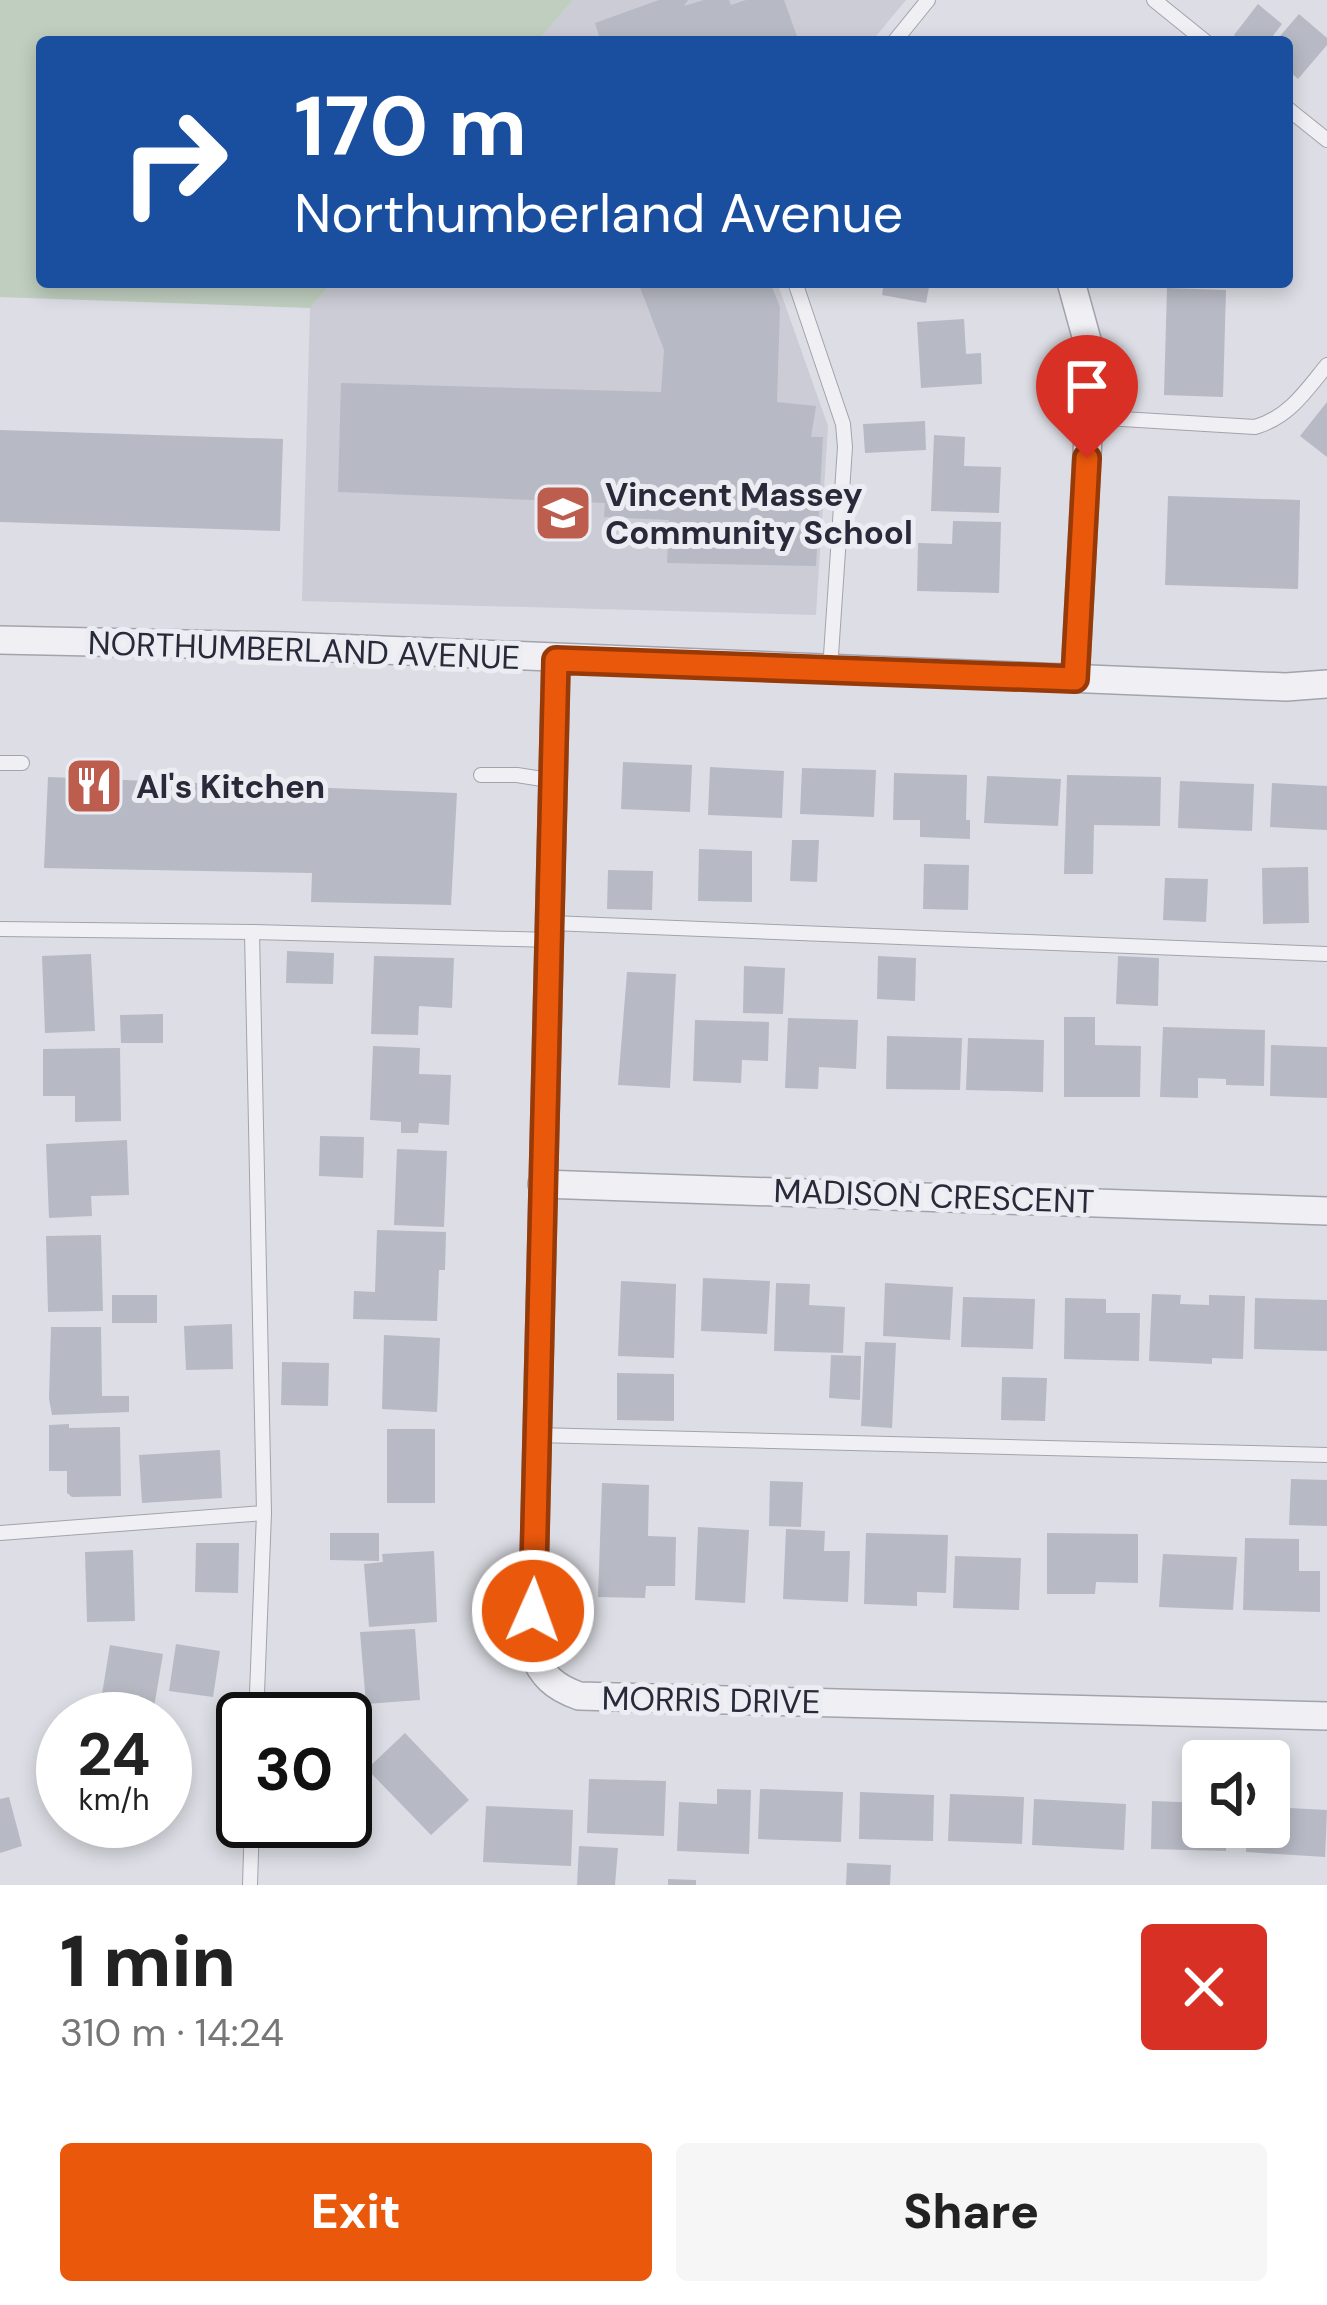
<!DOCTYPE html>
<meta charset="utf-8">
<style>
body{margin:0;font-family:"DM Sans",sans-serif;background:#f6f6f6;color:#222;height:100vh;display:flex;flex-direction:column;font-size:45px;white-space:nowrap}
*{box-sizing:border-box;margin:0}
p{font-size:39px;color:#767676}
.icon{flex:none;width:66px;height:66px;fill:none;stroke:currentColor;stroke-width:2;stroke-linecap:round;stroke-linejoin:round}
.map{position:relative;height:1885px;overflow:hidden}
.sheet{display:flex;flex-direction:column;background:#fff;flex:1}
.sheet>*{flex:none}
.banner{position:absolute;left:36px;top:36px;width:1257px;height:252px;border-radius:12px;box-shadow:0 6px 18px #0003;background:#1a4fa0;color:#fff;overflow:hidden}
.fabs{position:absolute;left:1182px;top:1740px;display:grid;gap:24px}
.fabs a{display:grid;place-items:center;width:108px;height:108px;border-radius:12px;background:#fff;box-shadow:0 6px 18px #0003;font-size:60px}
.speed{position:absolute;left:36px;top:1692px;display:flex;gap:24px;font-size:60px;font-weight:700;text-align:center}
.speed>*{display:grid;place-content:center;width:156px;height:156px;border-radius:50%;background:#fff;box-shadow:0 6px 18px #0003;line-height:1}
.speed small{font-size:30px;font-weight:400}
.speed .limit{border:6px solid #111;border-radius:18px;background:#fff;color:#111}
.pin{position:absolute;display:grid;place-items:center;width:102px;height:102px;color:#fff;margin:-123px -51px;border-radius:50% 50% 50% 0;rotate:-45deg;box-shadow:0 0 12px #0007}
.pin .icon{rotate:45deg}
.me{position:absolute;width:132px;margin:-66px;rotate:2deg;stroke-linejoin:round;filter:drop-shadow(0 0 9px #0008)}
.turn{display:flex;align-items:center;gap:42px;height:252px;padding:0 60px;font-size:54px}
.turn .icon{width:156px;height:156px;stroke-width:2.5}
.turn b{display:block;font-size:84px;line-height:102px}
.round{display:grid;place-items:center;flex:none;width:126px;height:126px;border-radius:12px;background:#f6f6f6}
.head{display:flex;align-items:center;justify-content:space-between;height:204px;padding:0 60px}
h1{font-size:72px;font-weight:800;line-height:90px}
.action{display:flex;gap:24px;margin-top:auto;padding:24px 60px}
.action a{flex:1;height:138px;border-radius:12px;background:#ea580c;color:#fff;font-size:48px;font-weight:800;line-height:138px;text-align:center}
.action a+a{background:#f6f6f6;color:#222}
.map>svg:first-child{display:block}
</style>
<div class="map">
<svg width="1327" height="1885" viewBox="0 0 1327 1885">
<rect width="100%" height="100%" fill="#dddde5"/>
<g fill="#cbccd5">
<polygon points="573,0 906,0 871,42 537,42"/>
<polygon points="332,282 777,282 828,426 816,615 302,601 310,308"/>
</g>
<polygon fill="#bfcebf" points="0,0 573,0 537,42 42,42 42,282 332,282 310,308 0,297"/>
<g fill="#b7b9c4">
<polygon points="659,0 688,0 684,6 704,0 729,0 731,5 746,0 784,0 799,42 601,42 595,23"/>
<polygon points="1258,4 1282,24 1268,42 1242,42 1234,35"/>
<polygon points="1299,14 1327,38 1327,45 1298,79 1287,69 1287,42 1275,42"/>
<polygon points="638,282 770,282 780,307 777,402 816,406 811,437 823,437 816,566 667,563 669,520 604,517 605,503 338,492 341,383 661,392 664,350"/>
<polygon points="884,282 930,282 926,303 882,295"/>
<polygon points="1167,288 1226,290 1223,397 1164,395"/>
<polygon points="964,319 966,354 981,353 982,384 921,388 917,322"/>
<polygon points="1327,402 1327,457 1300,436"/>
<polygon points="925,421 926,450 865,453 863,424"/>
<polygon points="0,430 283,439 280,531 0,522"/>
<polygon points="934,435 965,437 964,466 1001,467 999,513 931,511"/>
<polygon points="1168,496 1300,500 1298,589 1165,585"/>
<polygon points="953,521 1001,522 999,593 917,591 918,543 952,544"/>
<polygon points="623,762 692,765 690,812 621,809"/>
<polygon points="710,767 784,771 782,818 708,815"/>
<polygon points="802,768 876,770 874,817 800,814"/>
<polygon points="894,773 967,775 966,820 970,820 970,839 920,837 920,820 893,820"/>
<polygon points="1067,775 1161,777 1160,826 1094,825 1093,874 1064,874"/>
<polygon points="987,776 1061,779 1058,826 984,823"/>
<polygon points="48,777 457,793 451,905 311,902 312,873 44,868"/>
<polygon points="1180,781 1254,784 1252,831 1178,828"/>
<polygon points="1272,783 1327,786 1327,830 1270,827"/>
<polygon points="792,840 819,840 817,882 790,881"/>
<polygon points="699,849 752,851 752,902 698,901"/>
<polygon points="924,864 969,865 968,910 923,909"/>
<polygon points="1308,867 1309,923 1263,924 1262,868"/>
<polygon points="608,870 653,871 652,910 607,909"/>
<polygon points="1165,878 1208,879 1206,922 1163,920"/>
<polygon points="287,951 334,953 333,984 286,983"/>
<polygon points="91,954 95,1031 45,1033 42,956"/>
<polygon points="374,956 454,958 452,1008 419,1006 418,1035 371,1034"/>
<polygon points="878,956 916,958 915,1001 877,999"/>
<polygon points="1118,956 1159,958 1158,1006 1116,1004"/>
<polygon points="744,966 785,968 783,1014 743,1013"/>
<polygon points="627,972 676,974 670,1088 618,1085"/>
<polygon points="163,1014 163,1043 121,1043 120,1015"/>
<polygon points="1064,1017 1095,1017 1095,1045 1141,1046 1140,1097 1064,1097"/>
<polygon points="788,1018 858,1020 856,1069 819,1067 818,1089 785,1088"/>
<polygon points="695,1020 769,1022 768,1061 742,1060 741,1083 693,1081"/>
<polygon points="1163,1027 1265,1030 1264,1086 1226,1085 1226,1079 1198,1078 1198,1098 1160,1097"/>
<polygon points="887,1036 962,1038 960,1090 886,1089"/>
<polygon points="968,1038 1044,1040 1043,1092 966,1090"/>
<polygon points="1271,1045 1327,1047 1327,1098 1270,1096"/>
<polygon points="373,1046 420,1048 419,1074 451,1075 449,1125 419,1123 418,1133 401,1133 401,1122 370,1120"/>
<polygon points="120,1048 121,1121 75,1122 75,1096 43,1096 43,1049"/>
<polygon points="320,1136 364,1137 363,1178 319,1176"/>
<polygon points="127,1140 129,1195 91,1196 92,1216 49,1218 46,1144"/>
<polygon points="397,1149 447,1151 444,1227 394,1225"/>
<polygon points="377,1230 446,1232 445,1270 439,1270 437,1321 353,1319 354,1291 375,1292"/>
<polygon points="101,1235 103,1311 48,1312 46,1236"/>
<polygon points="703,1278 770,1281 767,1334 701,1331"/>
<polygon points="621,1281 676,1284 674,1358 618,1356"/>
<polygon points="776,1283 810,1284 809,1305 845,1307 843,1353 774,1351"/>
<polygon points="885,1283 953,1287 950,1340 883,1336"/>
<polygon points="1152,1294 1181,1295 1180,1304 1209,1305 1209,1295 1245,1296 1243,1359 1212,1358 1212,1364 1149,1361"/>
<rect x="112" y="1295" width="45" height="28"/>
<polygon points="963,1297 1035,1299 1033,1349 961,1347"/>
<polygon points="1065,1298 1106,1299 1106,1313 1140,1313 1139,1361 1064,1359"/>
<polygon points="1255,1298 1327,1300 1327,1351 1254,1349"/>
<polygon points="232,1324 233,1369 186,1370 184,1326"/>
<polygon points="51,1327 101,1327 102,1396 129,1396 129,1412 52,1415 49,1399"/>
<polygon points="384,1335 440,1338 437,1412 382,1409"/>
<polygon points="865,1342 896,1343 892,1428 861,1426"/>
<polygon points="831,1355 861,1356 860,1400 829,1398"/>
<polygon points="282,1362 329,1363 328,1406 281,1405"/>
<polygon points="617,1373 674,1374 674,1421 617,1420"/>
<polygon points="1002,1377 1047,1378 1045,1421 1001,1420"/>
<polygon points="69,1424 69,1428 120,1427 121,1496 72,1497 67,1493 67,1471 49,1471 49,1425"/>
<rect x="387" y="1429" width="48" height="74"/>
<polygon points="220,1450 222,1498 142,1503 139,1455"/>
<polygon points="1291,1479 1327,1480 1327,1526 1289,1525"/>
<polygon points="770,1481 803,1482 801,1527 769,1526"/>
<polygon points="602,1483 649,1485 648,1536 676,1537 675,1586 646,1586 645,1598 598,1597"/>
<polygon points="698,1527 749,1530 745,1603 695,1600"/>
<polygon points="786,1529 825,1531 824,1551 850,1551 848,1602 783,1599"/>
<polygon points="330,1533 379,1533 379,1561 330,1560"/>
<polygon points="866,1533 948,1535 946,1593 917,1592 917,1606 864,1604"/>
<polygon points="1047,1533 1138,1534 1138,1583 1096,1582 1095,1594 1047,1594"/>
<polygon points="1245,1538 1299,1539 1299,1571 1320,1571 1320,1612 1243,1610"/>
<polygon points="196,1543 239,1543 238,1593 195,1592"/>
<polygon points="133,1550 135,1621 87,1622 85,1552"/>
<polygon points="434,1551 437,1622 369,1627 364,1564 383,1562 382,1554"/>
<polygon points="1163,1554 1237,1557 1233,1610 1159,1607"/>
<polygon points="955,1556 1021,1558 1019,1610 953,1608"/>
<polygon points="415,1629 420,1700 366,1704 360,1632"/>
<polygon points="176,1644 220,1651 213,1697 169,1691"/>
<polygon points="110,1645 163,1654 152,1719 98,1719"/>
<polygon points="359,1701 360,1726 345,1727 345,1719 324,1719 323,1702"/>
<polygon points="405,1733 469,1800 431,1835 367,1769"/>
<polygon points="589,1779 666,1781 664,1836 587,1833"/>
<polygon points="717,1789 751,1790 749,1854 677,1851 679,1802 717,1804"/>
<polygon points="760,1789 843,1792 841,1842 758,1839"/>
<polygon points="860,1792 934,1795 933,1841 859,1839"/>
<polygon points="950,1794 1024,1797 1022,1844 948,1841"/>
<polygon points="9,1797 22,1846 0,1853 0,1799"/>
<polygon points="1034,1799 1126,1804 1124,1850 1032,1845"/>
<polygon points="1152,1801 1203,1803 1203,1827 1227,1827 1226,1851 1151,1849"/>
<polygon points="486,1806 573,1810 571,1866 483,1862"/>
<polygon points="1269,1807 1327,1810 1325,1857 1246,1852 1247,1827 1269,1827"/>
<polygon points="73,1821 98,1821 84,1833"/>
<polygon points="579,1846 618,1848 615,1885 577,1885"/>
<polygon points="847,1863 891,1865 890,1885 846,1885"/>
<polygon points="668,1879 696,1880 696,1885 668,1885"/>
</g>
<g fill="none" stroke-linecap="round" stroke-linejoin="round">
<defs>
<g id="lane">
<polyline points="1154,0 1206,42"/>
<polyline points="894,42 928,0"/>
<polyline points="1287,108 1327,140"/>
<polyline points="795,282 843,424 845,447 830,670"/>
<path d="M 1089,417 L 1255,427 C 1289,417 1305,392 1327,365"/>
<polyline points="0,763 22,763"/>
<polyline points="481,775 517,775 555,781"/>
<polyline points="551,923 1327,954"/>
<polyline points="0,929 252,932 264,1513 256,1719"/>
<polyline points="252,932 551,940"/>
<polyline points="535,1435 1327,1455"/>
<polyline points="0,1533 264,1513"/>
<polyline points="250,1885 252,1821"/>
</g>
<g id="street">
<polyline points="1071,282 1089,347 1089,417 1075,679"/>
<polyline points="0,640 285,646 1286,687 1327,684"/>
<path d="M 556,660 L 532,1651 C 542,1676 554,1687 579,1696 L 1327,1716"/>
<polyline points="542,1184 1327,1211"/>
</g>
</defs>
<use href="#lane" stroke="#a3a3ae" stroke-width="16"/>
<use href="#street" stroke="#a3a3ae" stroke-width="30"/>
<use href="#lane" stroke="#efeff4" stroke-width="14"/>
<use href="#street" stroke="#efeff4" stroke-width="27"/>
</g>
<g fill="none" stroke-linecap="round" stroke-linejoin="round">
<defs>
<polyline id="route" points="533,1611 556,660 1075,679 1087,458"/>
</defs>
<use href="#route" stroke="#983908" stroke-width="30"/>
<use href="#route" stroke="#ea580c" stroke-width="21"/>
</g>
<defs>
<symbol id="school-square" viewBox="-11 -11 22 22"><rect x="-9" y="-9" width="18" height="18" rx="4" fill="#bd5d4e" stroke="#ecedf3"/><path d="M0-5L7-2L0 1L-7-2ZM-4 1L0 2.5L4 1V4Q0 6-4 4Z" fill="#fff"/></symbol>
<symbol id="restaurant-square" viewBox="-11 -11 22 22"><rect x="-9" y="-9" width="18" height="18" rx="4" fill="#bd5d4e" stroke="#ecedf3"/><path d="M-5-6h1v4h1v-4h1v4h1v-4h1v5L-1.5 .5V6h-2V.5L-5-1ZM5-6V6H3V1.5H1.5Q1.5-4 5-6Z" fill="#fff"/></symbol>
</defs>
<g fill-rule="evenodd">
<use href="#school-square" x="530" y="480" width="66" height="66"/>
<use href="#restaurant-square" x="61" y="753" width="66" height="66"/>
</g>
<g text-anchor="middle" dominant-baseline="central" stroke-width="10" stroke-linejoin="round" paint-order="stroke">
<g font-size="33" font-weight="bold" fill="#282939" stroke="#ecedf3" text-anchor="start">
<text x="605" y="494">Vincent Massey<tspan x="605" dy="38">Community School</tspan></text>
<text x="136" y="786">Al's Kitchen</text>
</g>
<g font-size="33" fill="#282939" stroke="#ecedf3">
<text transform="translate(304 650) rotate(2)">NORTHUMBERLAND AVENUE</text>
<text transform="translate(934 1196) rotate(2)">MADISON CRESCENT</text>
<text transform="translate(711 1700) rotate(1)">MORRIS DRIVE</text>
</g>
</g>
</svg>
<div class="fabs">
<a><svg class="icon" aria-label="sound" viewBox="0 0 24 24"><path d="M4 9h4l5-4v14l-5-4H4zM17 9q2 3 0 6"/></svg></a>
</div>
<div class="speed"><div>24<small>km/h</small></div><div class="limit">30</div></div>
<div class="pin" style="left:1087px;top:458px;background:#d93025"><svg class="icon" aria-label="arrive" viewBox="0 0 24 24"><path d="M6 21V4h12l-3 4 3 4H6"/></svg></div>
<svg class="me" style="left:533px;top:1611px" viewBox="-20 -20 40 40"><circle r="17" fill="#ea580c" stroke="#fff" stroke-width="3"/><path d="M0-11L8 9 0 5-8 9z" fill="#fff"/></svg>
<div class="banner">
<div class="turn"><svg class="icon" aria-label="right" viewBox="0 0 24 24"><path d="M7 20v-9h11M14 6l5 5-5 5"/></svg><div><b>170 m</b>Northumberland Avenue</div></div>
</div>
</div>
<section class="sheet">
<div class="head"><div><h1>1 min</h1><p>310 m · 14:24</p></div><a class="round" style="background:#d93025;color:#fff"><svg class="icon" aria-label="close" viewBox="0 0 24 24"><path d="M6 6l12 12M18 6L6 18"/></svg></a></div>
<div class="action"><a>Exit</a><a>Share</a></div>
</section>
